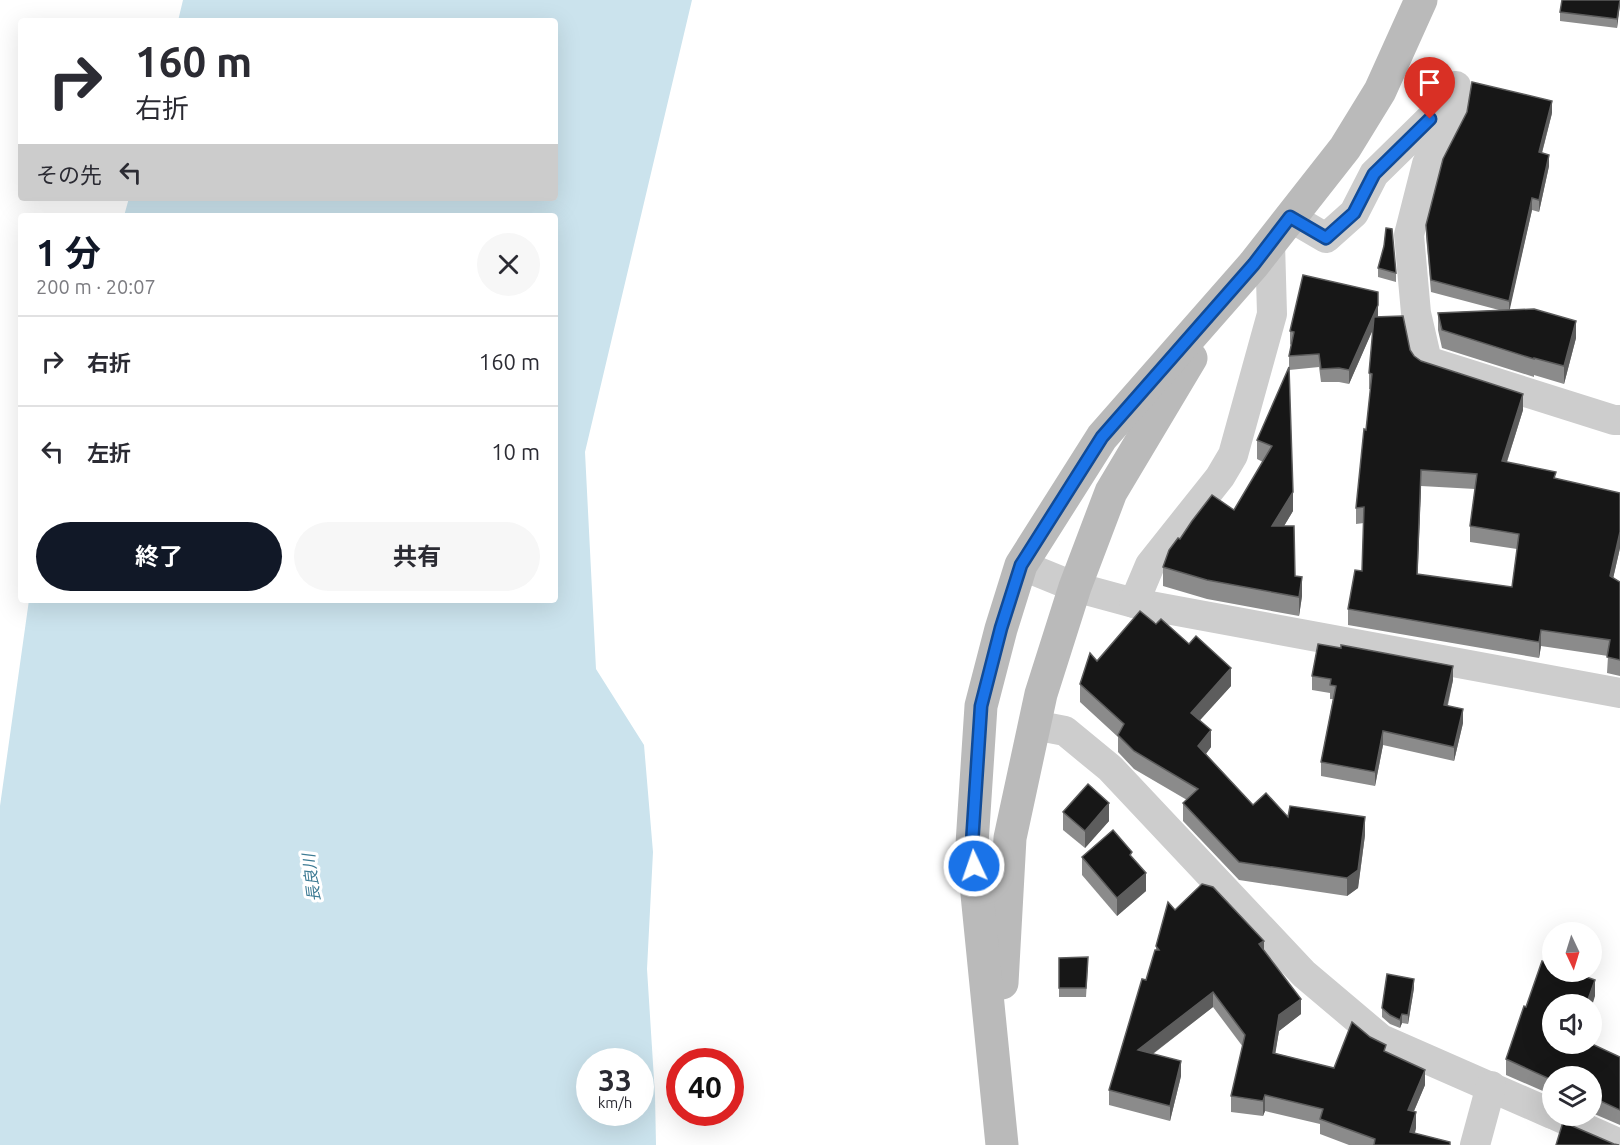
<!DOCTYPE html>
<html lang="ja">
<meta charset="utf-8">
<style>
body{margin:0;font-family:Ubuntu,"Noto Sans JP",sans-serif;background:#f7f7f7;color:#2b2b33;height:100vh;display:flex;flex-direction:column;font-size:22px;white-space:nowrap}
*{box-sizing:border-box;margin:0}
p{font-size:20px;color:#7c7c81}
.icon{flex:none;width:33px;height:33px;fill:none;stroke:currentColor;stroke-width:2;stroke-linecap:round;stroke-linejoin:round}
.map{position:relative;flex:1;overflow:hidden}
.sheet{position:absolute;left:18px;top:213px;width:540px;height:390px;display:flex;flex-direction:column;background:#fff;border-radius:6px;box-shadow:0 6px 24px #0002}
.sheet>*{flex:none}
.top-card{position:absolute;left:18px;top:18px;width:540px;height:183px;border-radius:6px;box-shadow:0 6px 24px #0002;background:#fff;color:#2b2b33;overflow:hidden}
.needle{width:39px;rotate:176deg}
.tools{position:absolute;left:1542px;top:922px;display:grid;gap:12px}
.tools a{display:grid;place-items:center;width:60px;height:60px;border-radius:50%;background:#fff;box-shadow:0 6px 24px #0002;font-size:30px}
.speed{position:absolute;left:576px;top:1048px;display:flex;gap:12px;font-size:30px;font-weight:700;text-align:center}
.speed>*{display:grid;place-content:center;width:78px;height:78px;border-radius:50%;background:#fff;box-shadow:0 6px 24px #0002;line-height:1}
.speed small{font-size:15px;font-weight:400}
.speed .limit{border:9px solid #d22;background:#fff;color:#111}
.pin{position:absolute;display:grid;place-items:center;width:51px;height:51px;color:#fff;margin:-62px -26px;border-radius:50% 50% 50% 0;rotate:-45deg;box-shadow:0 0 6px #0007}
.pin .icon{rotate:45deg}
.me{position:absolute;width:66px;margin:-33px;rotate:357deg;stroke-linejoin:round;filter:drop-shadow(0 0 4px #0008)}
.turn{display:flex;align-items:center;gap:21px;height:126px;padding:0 18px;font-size:27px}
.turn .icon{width:78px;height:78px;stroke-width:2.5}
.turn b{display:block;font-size:42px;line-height:51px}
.then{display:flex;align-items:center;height:57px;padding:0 18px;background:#0003;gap:12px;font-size:22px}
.round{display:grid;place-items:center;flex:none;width:63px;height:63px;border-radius:32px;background:#f7f7f7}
.overview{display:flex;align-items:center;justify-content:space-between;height:102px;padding:0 18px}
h1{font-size:36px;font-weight:700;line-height:45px;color:#111827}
.cta{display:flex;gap:12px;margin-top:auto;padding:12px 18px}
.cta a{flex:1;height:69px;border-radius:36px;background:#111827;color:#fff;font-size:24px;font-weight:700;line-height:69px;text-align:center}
.cta a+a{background:#f7f7f7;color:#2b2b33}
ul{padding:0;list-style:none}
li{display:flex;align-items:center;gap:18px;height:90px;padding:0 18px;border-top:2px solid #e1e1e2}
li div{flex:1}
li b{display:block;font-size:22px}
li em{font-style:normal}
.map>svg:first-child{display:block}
</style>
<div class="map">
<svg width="1620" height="1145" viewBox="0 0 1620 1145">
<rect width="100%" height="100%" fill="#fff"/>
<path fill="#cbe3ed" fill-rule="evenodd" d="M 183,0 L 692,0 L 585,452 L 596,669 L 644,745 L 653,852 L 647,969 L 655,1095 L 656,1145 L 0,1145 L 0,806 L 29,600 L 555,600 L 555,216 L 124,216 L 129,198 L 555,198 L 555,21 L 178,21 ZM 590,1062 L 640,1062 L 640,1113 L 590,1113 Z"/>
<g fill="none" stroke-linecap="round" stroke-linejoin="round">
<g stroke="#cdcdcd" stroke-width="30">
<polyline points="1290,217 1326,238 1354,213 1374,174 1430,119 1456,86 1452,116 1427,164 1409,235 1416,313 1427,361 1614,420 1620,420"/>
<polyline points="1021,565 1075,587 1134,603 1620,693"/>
<polyline points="1134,603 1150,565 1220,477 1233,455 1272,314 1270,243"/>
<polyline points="1034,725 1065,731 1110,768 1304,974 1381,1039 1552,1114"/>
<polyline points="1557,1116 1620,1144"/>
<polyline points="1475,1145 1491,1086"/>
</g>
<g stroke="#bababa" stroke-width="33">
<polyline points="1002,983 1010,838 1041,694 1075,587 1111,492 1191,358"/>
<polyline points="1002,1145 972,844 981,706 1001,629 1021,565 1102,437 1254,264 1345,148 1380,91 1421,0"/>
</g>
</g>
<g fill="#8b8b8b" fill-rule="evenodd">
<polygon points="1620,0 1617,28 1560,21 1560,12"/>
<polygon points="1552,113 1542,153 1549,166 1539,212 1532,210 1509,310 1576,338 1564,384 1534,375 1534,377 1442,348 1438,330 1438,313 1499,310 1431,292 1426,236 1426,225"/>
<polygon points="1378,268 1396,273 1396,282 1378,277"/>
<path d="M 1378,317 L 1410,350 L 1414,356 L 1421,361 L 1523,410 L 1507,462 L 1556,478 L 1620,548 L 1613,578 L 1620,582 L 1620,676 L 1607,673 L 1608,656 L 1541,646 L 1539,658 L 1348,625 L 1348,609 L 1362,571 L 1364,523 L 1356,524 L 1356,508 L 1371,389 L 1369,389 L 1369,373 L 1373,329 L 1349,384 L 1339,382 L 1321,382 L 1319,367 L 1289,370 L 1293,511 L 1284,526 L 1295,576 L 1302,596 L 1299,616 L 1207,599 L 1163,586 L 1163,567 L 1180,539 L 1234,510 L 1263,462 L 1257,459 L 1257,440 L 1289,368 L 1289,356 L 1291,345 L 1290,344 L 1290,331 ZM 1421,486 L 1475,489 L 1470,526 L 1470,542 L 1517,549 L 1512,587 L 1417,574 Z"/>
<polygon points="1097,661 1231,686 1200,720 1211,747 1206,754 1253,805 1288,817 1365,835 1358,888 1347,896 1239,880 1183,821 1183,803 1187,800 1134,769 1118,752 1118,737 1080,702 1080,684"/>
<polygon points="1312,676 1453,680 1448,705 1463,723 1454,761 1383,745 1375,786 1321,776 1321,762 1333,699 1330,699 1330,693 1312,690"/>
<polygon points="1063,812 1109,821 1085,848 1063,830"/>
<polygon points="1082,857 1132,857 1146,891 1117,916 1082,875"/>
<polygon points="1175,910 1264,950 1301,1014 1279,1031 1275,1053 1334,1068 1386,1052 1425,1085 1414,1111 1416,1128 1415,1133 1450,1145 1349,1145 1320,1134 1320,1124 1265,1111 1263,1116 1231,1112 1231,1096 1243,1047 1213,1007 1153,1054 1181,1076 1170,1121 1109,1105 1109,1090 1146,980 1156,950 1156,946"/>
<polygon points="1059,958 1088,966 1086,997 1059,997"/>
<polygon points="1414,988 1408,1024 1402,1023 1400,1028 1390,1024 1382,1017 1382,1008"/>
<polygon points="1595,996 1552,1044 1620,1057 1620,1125 1592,1113 1592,1077 1552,1077 1552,1095 1506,1075 1506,1059 1526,1007"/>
</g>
<g fill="#5d5d5d">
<polygon points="1620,0 1620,5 1617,28 1617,19"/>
<polygon points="1552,101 1552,113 1539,164 1539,152"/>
<polygon points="1549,155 1549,166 1539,212 1539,200"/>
<polygon points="1532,198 1532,210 1509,313 1509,301"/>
<polygon points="1378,292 1378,318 1349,384 1349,370"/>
<polygon points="1576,321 1576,338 1564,384 1564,366"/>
<polygon points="1523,394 1523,410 1502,477 1502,461"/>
<polygon points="1421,470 1421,486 1417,590 1417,574"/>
<polygon points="1293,492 1293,511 1272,546 1272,526"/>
<polygon points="1620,532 1620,548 1610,592 1610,576"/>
<polygon points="1302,577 1302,596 1299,616 1299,597"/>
<polygon points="1541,630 1541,646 1539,658 1539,642"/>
<polygon points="1453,666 1453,680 1444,719 1444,705"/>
<polygon points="1231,668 1231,686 1191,730 1191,713"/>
<polygon points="1463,709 1463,723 1454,761 1454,747"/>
<polygon points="1211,730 1211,747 1198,764 1198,746"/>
<polygon points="1383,731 1383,745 1375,786 1375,772"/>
<polygon points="1109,803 1109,821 1085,848 1085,831"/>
<polygon points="1365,817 1365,835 1358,888 1347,896 1347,878"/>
<polygon points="1146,873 1146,891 1117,916 1117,898"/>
<polygon points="1264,941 1264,956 1259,944"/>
<polygon points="1414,979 1414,988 1408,1024 1408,1015"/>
<polygon points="1595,980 1595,996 1592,1006 1592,1005 1586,1005"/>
<polygon points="1213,992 1213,1007 1138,1065 1138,1050"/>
<polygon points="1301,999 1301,1014 1279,1031 1273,1068 1273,1053 1279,1015"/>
<polygon points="1402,1014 1402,1023 1400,1028 1400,1020"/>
<polygon points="1181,1061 1181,1076 1170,1121 1170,1106"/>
<polygon points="1425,1070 1425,1085 1408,1125 1408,1110"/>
<polygon points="1265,1095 1265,1111 1263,1116 1263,1101"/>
<polygon points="1416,1112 1416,1128 1411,1145 1410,1132"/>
</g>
<g fill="#171717" stroke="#5d5d5d" stroke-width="1.5" fill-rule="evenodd">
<polygon points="1562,0 1620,0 1617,19 1560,12"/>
<polygon points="1472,82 1552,101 1539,152 1549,155 1539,200 1532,198 1509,301 1431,280 1426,225 1443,159 1467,112"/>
<polygon points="1386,228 1392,229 1396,273 1378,268 1384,246"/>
<polygon points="1303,275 1378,292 1378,305 1349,370 1339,368 1321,369 1319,354 1289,356 1294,332 1290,331"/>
<polygon points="1534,309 1576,321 1564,366 1534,358 1534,359 1442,330 1438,313"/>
<path d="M 1403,316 L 1410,350 L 1414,356 L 1421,361 L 1523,394 L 1502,461 L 1556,472 L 1554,478 L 1620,493 L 1620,532 L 1610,576 L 1620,582 L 1620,660 L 1607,657 L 1610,640 L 1541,630 L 1539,642 L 1348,609 L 1355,570 L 1362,571 L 1364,507 L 1356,508 L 1364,429 L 1366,430 L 1372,374 L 1369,373 L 1374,317 ZM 1421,470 L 1477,474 L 1470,526 L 1519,534 L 1512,587 L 1417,574 Z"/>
<polygon points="1289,367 1293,492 1272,526 1294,526 1295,576 1302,577 1299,597 1207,580 1163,567 1169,550 1178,538 1180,539 1192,521 1212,495 1234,510 1272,446 1257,440"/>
<polygon points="1140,611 1156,624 1161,619 1189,644 1196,636 1231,668 1191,713 1211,730 1198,746 1253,805 1266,793 1288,817 1290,806 1365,817 1358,870 1347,878 1239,862 1183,803 1198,789 1134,751 1118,735 1124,724 1080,684 1090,653 1097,661"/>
<polygon points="1318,644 1341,648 1341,645 1453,666 1444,705 1463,709 1454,747 1383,731 1375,772 1321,762 1336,686 1330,685 1331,679 1312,676"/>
<polygon points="1088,784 1109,803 1085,831 1063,812"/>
<polygon points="1113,830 1132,852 1130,855 1146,873 1117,898 1082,857"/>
<polygon points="1202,884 1213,887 1264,941 1259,944 1301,999 1279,1015 1273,1053 1334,1068 1352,1022 1370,1037 1386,1045 1384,1051 1425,1070 1408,1110 1416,1112 1410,1132 1450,1142 1450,1145 1374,1145 1375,1139 1320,1119 1323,1109 1265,1095 1263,1101 1231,1096 1245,1035 1213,992 1138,1050 1181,1061 1170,1106 1109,1090 1142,979 1146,980 1155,950 1159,950 1156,946 1168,902 1175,910"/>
<polygon points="1088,957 1086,988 1059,988 1059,958"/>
<polygon points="1542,961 1552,965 1552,972 1572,972 1595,980 1586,1005 1552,1005 1552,1044 1592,1044 1620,1057 1620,1110 1592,1097 1592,1077 1552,1077 1552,1080 1506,1059 1524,1006 1526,1007"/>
<polygon points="1387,974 1414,979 1408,1015 1402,1014 1400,1020 1390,1015 1382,1008"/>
<polygon points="1563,1122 1614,1144 1619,1145 1556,1145"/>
</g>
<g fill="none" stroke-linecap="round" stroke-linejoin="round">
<defs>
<polyline id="route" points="974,866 972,844 981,706 1001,628 1021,565 1102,437 1254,264 1290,217 1326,238 1354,213 1374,174 1430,119"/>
</defs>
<use href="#route" stroke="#114b97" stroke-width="15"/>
<use href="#route" stroke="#1a73e8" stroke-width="10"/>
</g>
<g text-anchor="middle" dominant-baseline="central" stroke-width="6" stroke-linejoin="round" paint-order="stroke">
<g font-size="16" font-style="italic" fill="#3d7b94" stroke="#fff">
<text transform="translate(311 878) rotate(-97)">長良川</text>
</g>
</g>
</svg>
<div class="tools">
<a><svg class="needle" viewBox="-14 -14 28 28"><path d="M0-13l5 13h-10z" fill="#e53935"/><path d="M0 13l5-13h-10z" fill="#7c7c81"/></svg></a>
<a><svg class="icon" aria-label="sound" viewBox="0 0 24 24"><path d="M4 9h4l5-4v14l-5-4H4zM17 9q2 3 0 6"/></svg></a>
<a><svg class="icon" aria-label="layers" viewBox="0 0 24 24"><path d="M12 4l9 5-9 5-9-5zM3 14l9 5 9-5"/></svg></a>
</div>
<div class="speed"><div>33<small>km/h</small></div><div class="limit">40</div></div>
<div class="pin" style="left:1430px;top:119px;background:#d93025"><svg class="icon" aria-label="arrive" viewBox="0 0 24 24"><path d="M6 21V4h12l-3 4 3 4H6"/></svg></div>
<svg class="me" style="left:974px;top:866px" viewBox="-20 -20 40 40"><circle r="17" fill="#1a73e8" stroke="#fff" stroke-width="3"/><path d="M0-11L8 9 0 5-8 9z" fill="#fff"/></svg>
<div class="top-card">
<div class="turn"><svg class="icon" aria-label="right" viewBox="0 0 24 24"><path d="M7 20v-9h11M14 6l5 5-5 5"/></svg><div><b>160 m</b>右折</div></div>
<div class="then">その先<svg class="icon" aria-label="left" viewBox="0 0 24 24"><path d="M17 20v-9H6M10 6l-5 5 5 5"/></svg></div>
</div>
<section class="sheet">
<div class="overview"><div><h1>1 分</h1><p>200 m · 20:07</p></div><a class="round"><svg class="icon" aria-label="close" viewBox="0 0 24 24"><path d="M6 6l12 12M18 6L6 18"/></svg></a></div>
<ul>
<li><svg class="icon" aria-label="right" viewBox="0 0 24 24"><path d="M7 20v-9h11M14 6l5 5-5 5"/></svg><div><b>右折</b></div><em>160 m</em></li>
<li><svg class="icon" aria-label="left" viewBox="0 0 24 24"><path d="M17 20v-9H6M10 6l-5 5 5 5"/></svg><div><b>左折</b></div><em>10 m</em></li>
</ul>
<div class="cta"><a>終了</a><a>共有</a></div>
</section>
</div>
